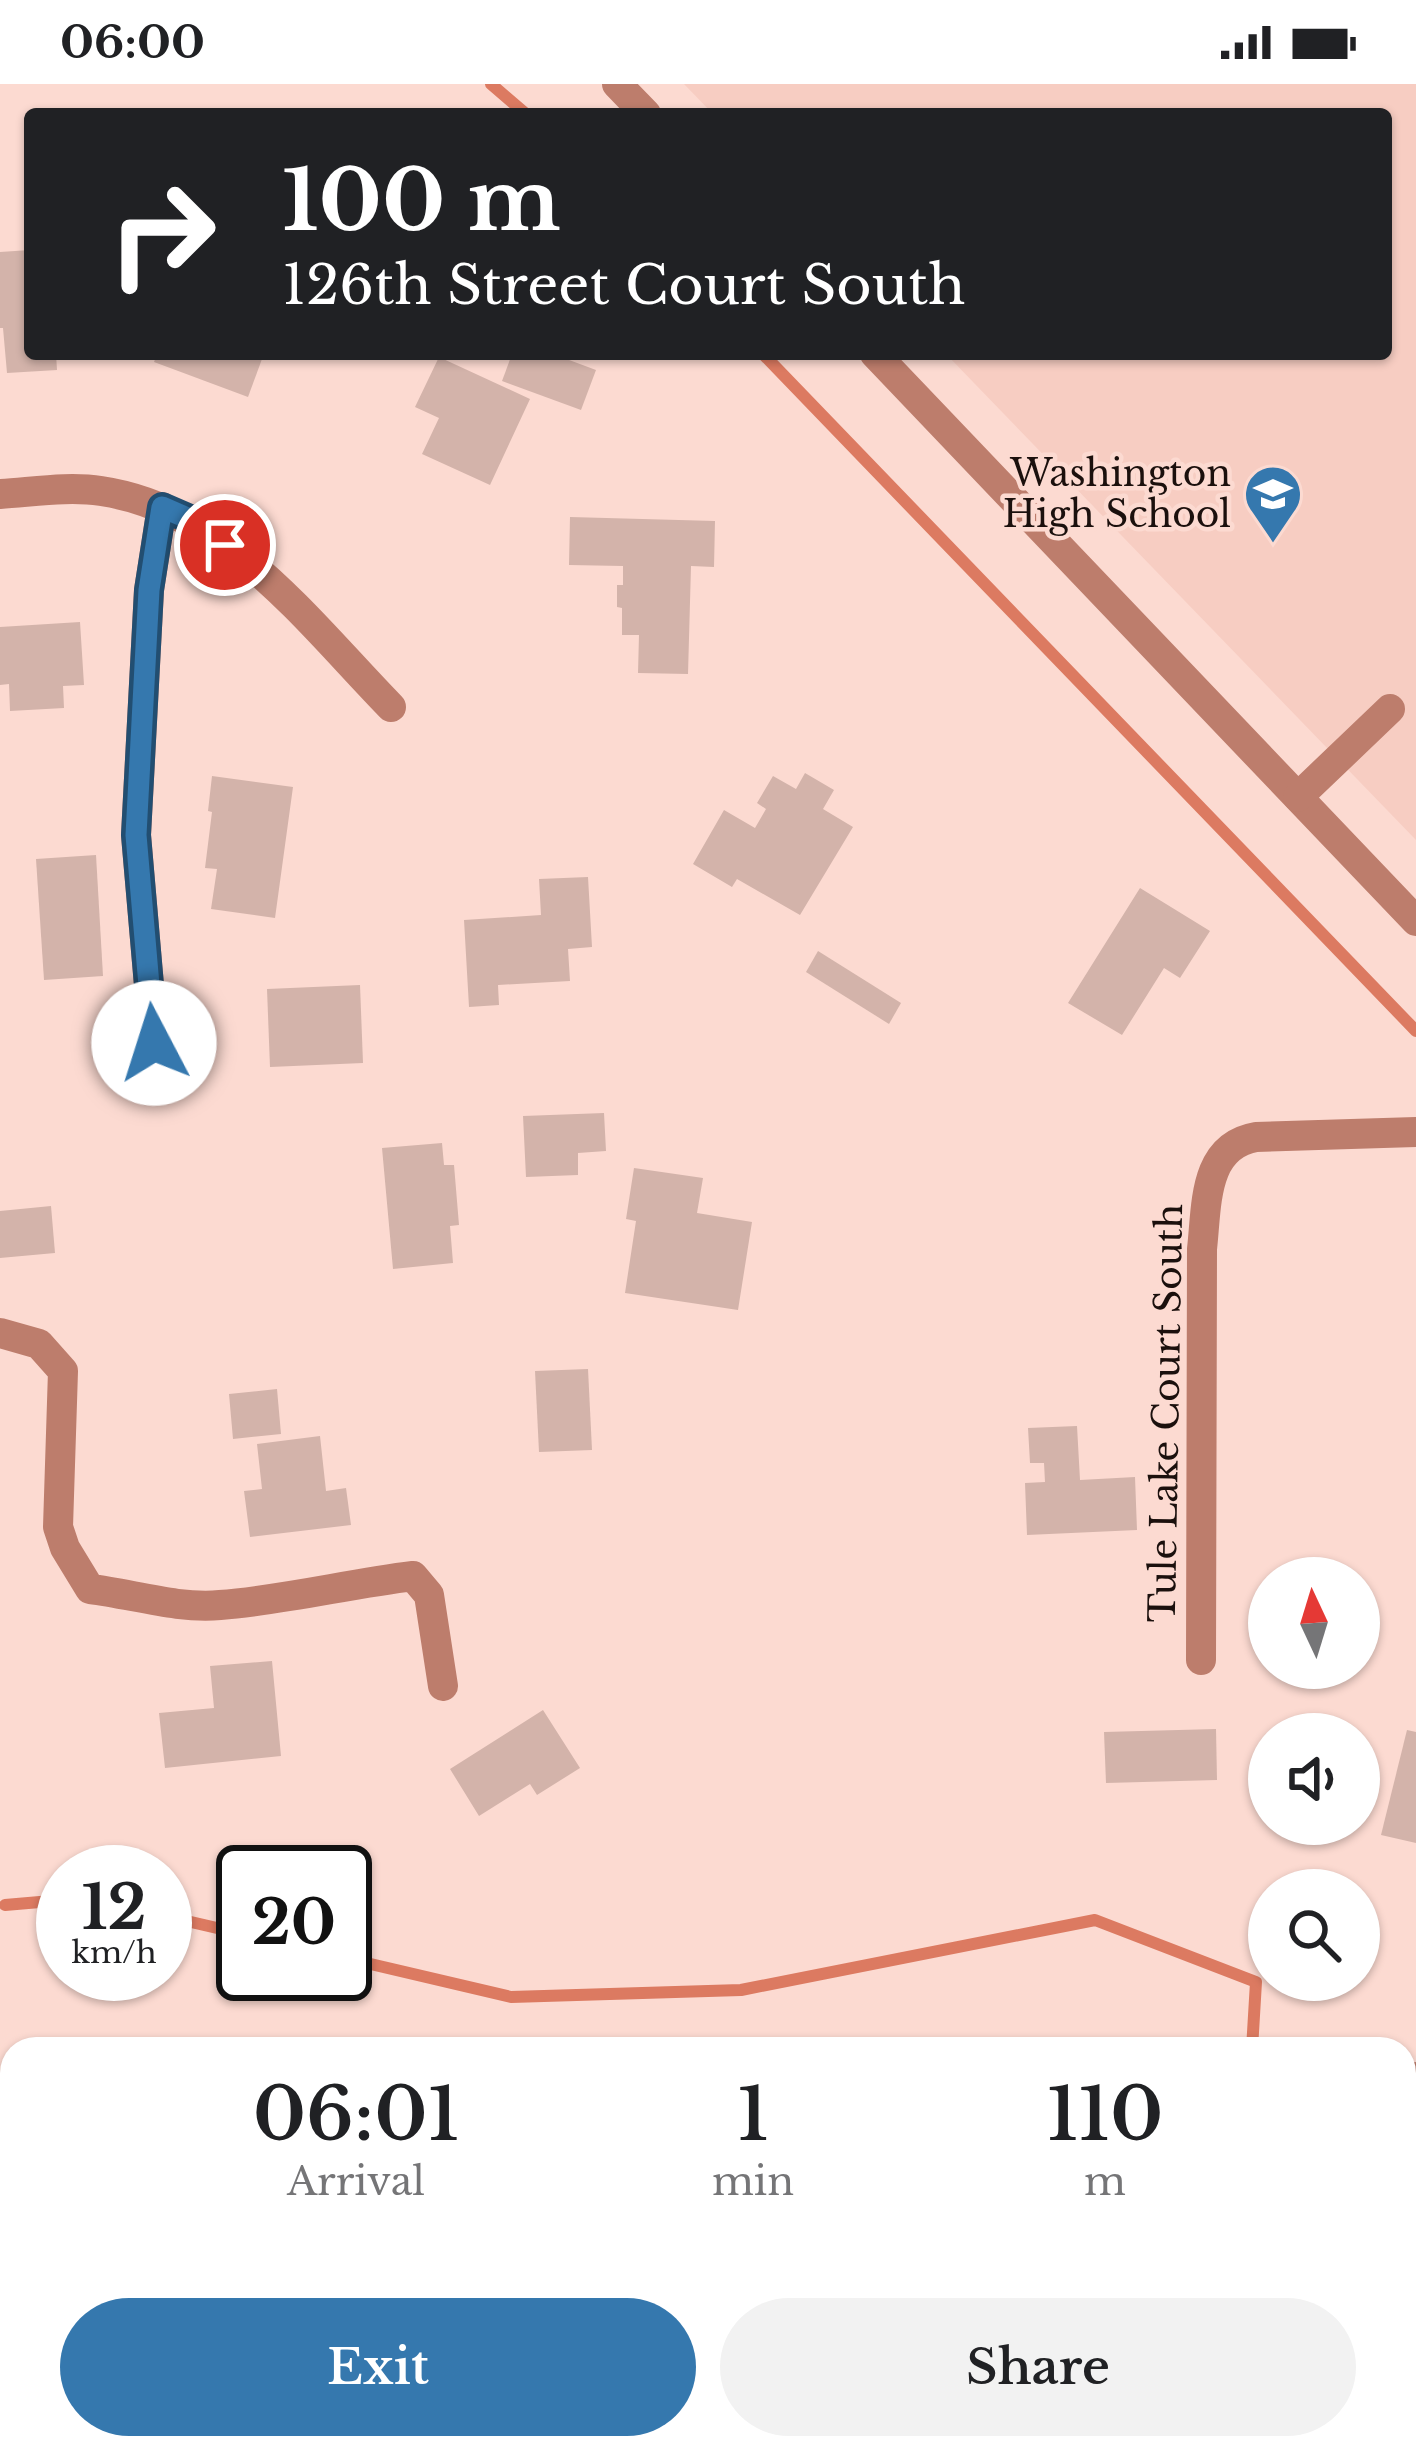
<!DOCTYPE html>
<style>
body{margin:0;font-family:"Libre Baskerville",serif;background:#f2f2f2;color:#202124;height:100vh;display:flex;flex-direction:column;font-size:45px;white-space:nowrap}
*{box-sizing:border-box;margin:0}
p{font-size:39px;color:#757577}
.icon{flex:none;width:66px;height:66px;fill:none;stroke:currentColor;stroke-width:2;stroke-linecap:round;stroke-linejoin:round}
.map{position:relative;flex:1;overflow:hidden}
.panel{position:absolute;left:0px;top:1953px;width:1416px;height:423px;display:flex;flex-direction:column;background:#fff;border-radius:36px 36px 0 0;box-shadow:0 3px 9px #0004}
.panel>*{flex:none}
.hud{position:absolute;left:24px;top:24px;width:1368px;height:252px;border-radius:12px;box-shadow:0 3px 9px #0004;background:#202124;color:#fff;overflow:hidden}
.needle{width:78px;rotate:356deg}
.tools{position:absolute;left:1248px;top:1473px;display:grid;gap:24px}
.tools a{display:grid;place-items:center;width:132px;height:132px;border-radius:50%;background:#fff;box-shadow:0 3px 9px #0004;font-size:60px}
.speed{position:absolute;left:36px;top:1761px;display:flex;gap:24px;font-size:60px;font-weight:700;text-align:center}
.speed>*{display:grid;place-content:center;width:156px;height:156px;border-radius:50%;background:#fff;box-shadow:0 3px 9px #0004;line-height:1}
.speed small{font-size:30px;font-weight:400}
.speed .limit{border:6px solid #111;border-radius:18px;background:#fff;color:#111}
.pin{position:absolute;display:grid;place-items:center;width:102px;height:102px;color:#fff;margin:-51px;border:6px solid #fff;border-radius:50%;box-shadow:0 3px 12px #0007}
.me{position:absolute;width:132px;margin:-66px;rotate:355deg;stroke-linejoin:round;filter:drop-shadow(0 0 9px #0008)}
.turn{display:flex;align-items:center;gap:42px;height:252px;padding:0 60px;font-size:54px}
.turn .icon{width:156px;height:156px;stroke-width:2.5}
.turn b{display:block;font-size:84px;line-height:102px}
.eta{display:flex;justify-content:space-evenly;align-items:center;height:204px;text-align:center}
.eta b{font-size:72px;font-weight:600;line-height:84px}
.primary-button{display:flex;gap:24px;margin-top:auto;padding:24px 60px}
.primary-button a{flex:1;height:138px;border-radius:72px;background:#3578ae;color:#fff;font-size:48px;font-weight:600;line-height:138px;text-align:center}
.primary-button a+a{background:#f2f2f2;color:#202124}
.status{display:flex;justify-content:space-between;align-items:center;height:84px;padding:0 60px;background:#fff;direction:ltr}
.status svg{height:33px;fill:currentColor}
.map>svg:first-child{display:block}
</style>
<div class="status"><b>06:00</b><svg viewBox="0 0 49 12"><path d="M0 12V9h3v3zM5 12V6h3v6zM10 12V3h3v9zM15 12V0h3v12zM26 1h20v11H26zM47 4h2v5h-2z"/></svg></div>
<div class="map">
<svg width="1416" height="2375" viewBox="0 0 1416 2375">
<rect width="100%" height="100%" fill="#fcdad1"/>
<polygon fill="#f7cdc2" points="684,0 1416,0 1416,756 946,270 1386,270 1386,30 713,30"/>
<polygon fill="#dc7a61" points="1404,2295 1416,2308 1416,2375 1117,2375 1131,2364 1404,2364"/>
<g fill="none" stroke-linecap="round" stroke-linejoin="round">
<g stroke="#dc7a61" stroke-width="12">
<polyline points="491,0 526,30"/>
<polyline points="763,270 1416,947"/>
<polyline points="5,1821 63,1816"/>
<polyline points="165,1832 243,1850"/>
<polyline points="345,1874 511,1913 741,1906 1095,1836 1256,1898 1252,1965"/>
</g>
</g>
<g fill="#d3b3aa">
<polygon points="30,166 30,270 56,270 57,286 7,289 3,244 0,244 0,168"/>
<polygon points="157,270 248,270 262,275 248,313 154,278"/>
<polygon points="512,270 553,270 596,286 581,326 502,297"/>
<polygon points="439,273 530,315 490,401 422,370 439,334 415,323"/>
<polygon points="570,433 715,437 714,483 691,482 688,590 638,589 639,551 622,551 622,524 617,523 617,501 623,501 623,482 569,481"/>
<polygon points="80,538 84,601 63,602 64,624 10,627 9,600 0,601 0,543"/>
<polygon points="805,689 834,706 823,725 853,743 800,831 737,795 732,803 693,780 724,726 755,744 766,725 757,719 773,692 796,705"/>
<polygon points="212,692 293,703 275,834 211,825 217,785 205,784 212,728 208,727"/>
<polygon points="96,771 103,892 44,896 36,775"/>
<polygon points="588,793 592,863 568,865 570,897 498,901 499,921 469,923 464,836 541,831 539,795"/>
<polygon points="1140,804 1210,847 1180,894 1164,884 1122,951 1068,919"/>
<polygon points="818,867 901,919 889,940 806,888"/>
<polygon points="360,901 363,979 270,983 267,905"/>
<polygon points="604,1029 606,1067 578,1069 578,1091 526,1093 523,1032"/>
<polygon points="442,1059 444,1081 454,1081 459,1141 450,1142 453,1179 393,1185 382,1064"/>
<polygon points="634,1084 703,1094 697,1129 752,1138 738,1226 625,1209 636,1137 626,1135"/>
<polygon points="51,1122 55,1169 0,1174 0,1127"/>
<polygon points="588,1285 592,1366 539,1368 535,1287"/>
<polygon points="277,1305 281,1350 233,1355 229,1310"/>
<polygon points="1077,1342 1080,1396 1135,1393 1137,1446 1027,1451 1025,1399 1045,1398 1044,1379 1030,1379 1028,1344"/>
<polygon points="320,1352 326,1407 346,1404 351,1441 250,1453 244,1407 262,1405 257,1360"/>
<polygon points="272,1577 281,1672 165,1684 159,1629 214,1624 210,1582"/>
<polygon points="543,1626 580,1684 537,1711 530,1700 479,1732 450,1685"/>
<polygon points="1216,1645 1217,1696 1106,1699 1104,1648"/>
<polygon points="1407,1646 1416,1648 1416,1759 1381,1751"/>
</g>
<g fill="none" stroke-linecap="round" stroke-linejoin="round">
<g stroke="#bd7d6c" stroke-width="30">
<polyline points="617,0 646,30"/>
<polyline points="875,270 1416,837"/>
<path d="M 0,410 C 33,408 68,402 101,407 C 225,425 308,538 391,623"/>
<polyline points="1298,713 1390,625"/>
<polyline points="154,959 136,751 149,506 162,423"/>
<path d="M 0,1249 L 39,1260 L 63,1287 L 58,1443 L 65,1464 L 90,1505 C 132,1510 178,1525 220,1521 C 285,1516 348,1500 413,1492 L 429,1511 L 443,1602"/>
<path d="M 1201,1576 L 1202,1165 C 1207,1121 1203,1062 1256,1053 L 1416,1048"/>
<polyline points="1404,1996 1416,1993"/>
</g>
<polyline stroke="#832911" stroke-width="30" points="0,2357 2,2375"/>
</g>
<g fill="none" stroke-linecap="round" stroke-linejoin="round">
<defs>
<polyline id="route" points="154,959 136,751 149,506 162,423 192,436 225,461"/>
</defs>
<use href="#route" stroke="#224e71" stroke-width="30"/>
<use href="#route" stroke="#3578ae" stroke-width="21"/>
</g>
<defs>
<symbol id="school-pin" viewBox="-11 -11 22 30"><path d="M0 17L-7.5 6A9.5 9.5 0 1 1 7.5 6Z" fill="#3578ae" stroke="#fcdad1"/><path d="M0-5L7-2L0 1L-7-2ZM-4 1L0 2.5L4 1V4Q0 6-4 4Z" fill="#fff"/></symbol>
</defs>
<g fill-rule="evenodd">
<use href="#school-pin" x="1240" y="377" width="66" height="90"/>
</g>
<g text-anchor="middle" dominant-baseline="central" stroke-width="9" stroke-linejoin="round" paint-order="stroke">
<g font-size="36" fill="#1b100d" stroke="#fcdad1" text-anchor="end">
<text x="1231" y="389">Washington<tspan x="1231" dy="41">High School</tspan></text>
</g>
<g font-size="36" fill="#1b100d" stroke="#fcdad1">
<text transform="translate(1166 1329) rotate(-89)">Tule Lake Court South</text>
</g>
</g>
</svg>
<div class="tools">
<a><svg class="needle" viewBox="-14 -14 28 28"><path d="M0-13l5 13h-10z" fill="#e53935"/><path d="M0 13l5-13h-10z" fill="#757577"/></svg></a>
<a><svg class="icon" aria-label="sound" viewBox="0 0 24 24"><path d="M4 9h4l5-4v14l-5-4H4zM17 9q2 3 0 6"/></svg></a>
<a><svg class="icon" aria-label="search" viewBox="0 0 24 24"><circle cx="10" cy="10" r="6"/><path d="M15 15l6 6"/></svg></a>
</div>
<div class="speed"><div>12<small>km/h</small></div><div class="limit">20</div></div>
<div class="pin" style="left:225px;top:461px;background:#d93025"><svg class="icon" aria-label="arrive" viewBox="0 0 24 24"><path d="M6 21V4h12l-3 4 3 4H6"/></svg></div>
<svg class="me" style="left:154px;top:959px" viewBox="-20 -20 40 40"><circle r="19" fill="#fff"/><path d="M0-13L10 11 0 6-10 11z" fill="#3578ae"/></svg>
<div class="hud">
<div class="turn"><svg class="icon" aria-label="right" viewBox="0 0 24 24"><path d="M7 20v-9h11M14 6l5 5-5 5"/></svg><div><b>100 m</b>126th Street Court South</div></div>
</div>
<section class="panel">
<div class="eta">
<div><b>06:01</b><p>Arrival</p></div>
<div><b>1</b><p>min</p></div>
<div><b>110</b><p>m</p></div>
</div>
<div class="primary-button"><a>Exit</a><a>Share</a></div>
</section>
</div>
